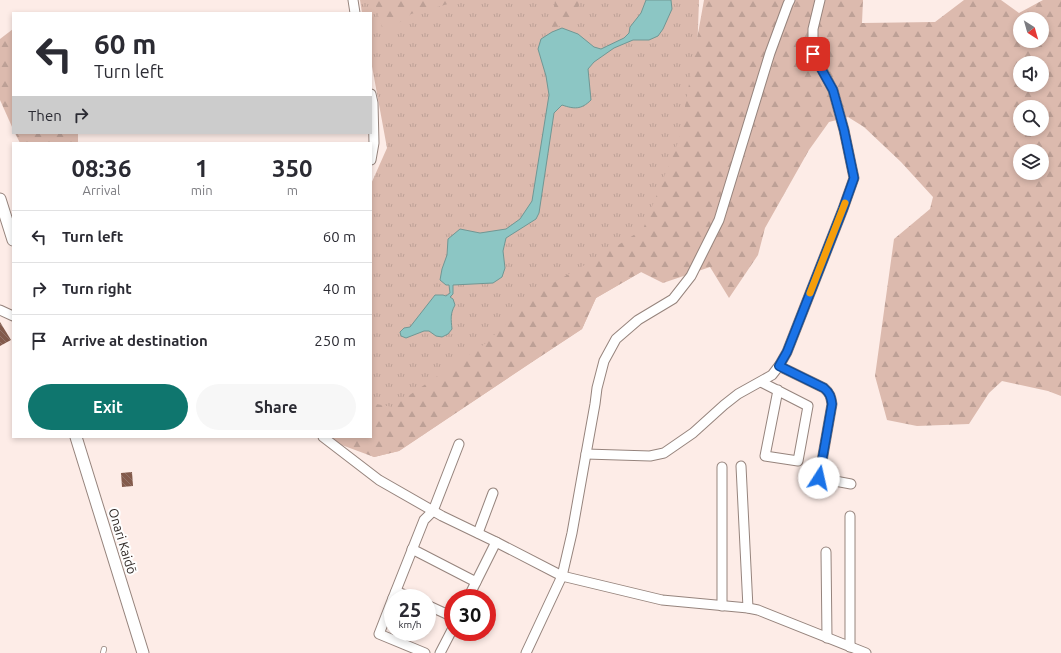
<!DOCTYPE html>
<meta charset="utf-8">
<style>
body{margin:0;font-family:Ubuntu,sans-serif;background:#f7f7f7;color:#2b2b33;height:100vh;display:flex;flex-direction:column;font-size:15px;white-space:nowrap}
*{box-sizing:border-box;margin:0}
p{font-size:13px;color:#7c7c81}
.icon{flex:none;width:22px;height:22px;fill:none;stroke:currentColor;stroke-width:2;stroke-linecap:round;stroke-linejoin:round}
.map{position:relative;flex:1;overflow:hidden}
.panel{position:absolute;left:12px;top:142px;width:360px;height:296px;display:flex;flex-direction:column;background:#fff;border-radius:0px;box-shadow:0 2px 6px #0003}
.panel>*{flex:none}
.banner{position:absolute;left:12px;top:12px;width:360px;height:122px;border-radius:0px;box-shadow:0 2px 6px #0003;background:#fff;color:#2b2b33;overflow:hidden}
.needle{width:26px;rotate:143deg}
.fabs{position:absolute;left:1013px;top:12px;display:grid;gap:8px}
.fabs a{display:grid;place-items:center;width:36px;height:36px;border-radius:50%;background:#fff;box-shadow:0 2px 6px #0003;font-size:20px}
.speed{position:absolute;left:384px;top:589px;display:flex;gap:8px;font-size:20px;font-weight:700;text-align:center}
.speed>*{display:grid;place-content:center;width:52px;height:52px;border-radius:50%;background:#fff;box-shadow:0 2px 6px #0003;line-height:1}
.speed small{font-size:10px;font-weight:400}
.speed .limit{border:6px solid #d22;background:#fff;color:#111}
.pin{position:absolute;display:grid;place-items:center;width:34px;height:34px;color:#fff;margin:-17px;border-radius:8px;box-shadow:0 2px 6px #0006}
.me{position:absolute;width:44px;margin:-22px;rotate:10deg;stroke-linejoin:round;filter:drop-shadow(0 0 3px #0008)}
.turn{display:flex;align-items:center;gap:14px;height:84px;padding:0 16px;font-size:18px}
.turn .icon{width:52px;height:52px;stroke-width:2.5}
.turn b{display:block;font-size:28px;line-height:34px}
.then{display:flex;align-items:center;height:38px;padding:0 16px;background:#0003;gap:8px;font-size:15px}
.eta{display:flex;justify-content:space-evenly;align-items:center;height:68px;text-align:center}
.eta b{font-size:24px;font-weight:600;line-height:28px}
.cta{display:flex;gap:8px;margin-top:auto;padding:8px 16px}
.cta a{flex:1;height:46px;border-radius:24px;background:#0f766e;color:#fff;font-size:16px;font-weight:600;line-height:46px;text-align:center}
.cta a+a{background:#f7f7f7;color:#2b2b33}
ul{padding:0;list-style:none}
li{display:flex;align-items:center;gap:12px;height:52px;padding:0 16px;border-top:1px solid #e1e1e2}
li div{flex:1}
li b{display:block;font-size:15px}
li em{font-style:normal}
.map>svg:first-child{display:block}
</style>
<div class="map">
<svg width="1061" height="653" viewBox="0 0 1061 653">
<defs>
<pattern id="grass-tufts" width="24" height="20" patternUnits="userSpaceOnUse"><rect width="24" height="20" fill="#dcbaae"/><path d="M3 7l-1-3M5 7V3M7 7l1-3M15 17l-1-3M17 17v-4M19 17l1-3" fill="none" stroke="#bda096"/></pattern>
<pattern id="forest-firs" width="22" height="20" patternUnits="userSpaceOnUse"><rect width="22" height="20" fill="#dcbaae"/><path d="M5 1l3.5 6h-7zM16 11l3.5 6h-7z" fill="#bda096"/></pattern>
<pattern id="building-back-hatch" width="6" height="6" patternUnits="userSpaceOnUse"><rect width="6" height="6" fill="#835a4b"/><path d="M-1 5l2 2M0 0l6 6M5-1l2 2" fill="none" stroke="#927368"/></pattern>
</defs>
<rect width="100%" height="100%" fill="#fdece7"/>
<polygon fill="url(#grass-tufts)" points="360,0 699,0 693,170 641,272 596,298 582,329 532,362 399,451 374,457 331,437 371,437 371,184 387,148 371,61 371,13 362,13"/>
<g fill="url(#forest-firs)" fill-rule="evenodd">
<polygon points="374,0 471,0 448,4 411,14 384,34"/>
<polygon points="555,0 580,0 577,10 571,25 552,27"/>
<path d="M 704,0 L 863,0 L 862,23 L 935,22 L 964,0 L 1001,0 L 1019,13 L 1043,0 L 1061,0 L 1061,396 L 1048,391 L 1002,381 L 989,393 L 969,424 L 917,426 L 887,420 L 875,376 L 894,239 L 930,209 L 933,197 L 901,162 L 864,127 L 848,117 L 829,122 L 809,150 L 765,228 L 758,255 L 729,298 L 710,267 L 663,283 L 641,272 L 596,298 L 582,329 L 532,362 L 399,451 L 374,457 L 339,444 L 331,437 L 371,437 L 371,403 L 392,407 L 486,343 L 541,290 L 609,251 L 643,229 L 679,140 ZM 1020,19 L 1042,19 L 1042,41 L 1020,41 ZM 1020,63 L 1042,63 L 1042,85 L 1020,85 ZM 1020,107 L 1042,107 L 1042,129 L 1020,129 ZM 1020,151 L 1042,151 L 1042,173 L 1020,173 Z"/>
<polygon points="13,29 13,129 0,100 0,39"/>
<polygon points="15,133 78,133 78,143 20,143"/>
</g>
<path fill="#8cc6c4" stroke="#709794" d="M 646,0 L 671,0 L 672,9 L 663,29 L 658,36 L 649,40 L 633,40 L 614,48 L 594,62 L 588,69 L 591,100 C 581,110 574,109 562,105 L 554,113 L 539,213 L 536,219 L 506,238 L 503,251 L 505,268 L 502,277 L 493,283 L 453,285 L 453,294 L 450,297 L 453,299 L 455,305 C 450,314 451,319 452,329 L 448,334 L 442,337 L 436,336 L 429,331 L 424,331 L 406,338 L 401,336 L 400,332 L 404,328 L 410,327 L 435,295 L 443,295 L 446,296 L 450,293 L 449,285 L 446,285 L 440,280 L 442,269 L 447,255 L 448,239 L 460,229 L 480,233 L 506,229 L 520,219 L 532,201 L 549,95 L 546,76 L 538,49 L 541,39 L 552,32 L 562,28 L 578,34 L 594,47 L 601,49 L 624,38 L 629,33 L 630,27 L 641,13 Z"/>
<g fill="url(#building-back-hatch)">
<polygon points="0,322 11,340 0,346"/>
<polygon points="132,472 133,486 122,487 121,473"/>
</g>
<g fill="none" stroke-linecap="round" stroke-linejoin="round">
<defs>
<polyline id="service" points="103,653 104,649"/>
<g id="minor">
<polyline points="353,0 355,13"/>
<polyline points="371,94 373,103 374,143 371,160"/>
<polyline points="0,310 13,316"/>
<path d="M 779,366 L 824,388 C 830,393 831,397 832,404 L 819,478 L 851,484"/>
<polyline points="761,382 808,406 798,461 765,456 778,390"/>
<polyline points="323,437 379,480 442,516 496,542 562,576 662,600 748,608 758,610 866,653"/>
<polyline points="586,454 650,456 664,453 693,433 724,405 738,394 772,375 779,366 787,352 843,209 854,178 844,130 833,90 813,53 813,29 820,0"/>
<polyline points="741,466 748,608"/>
<polyline points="722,467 722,606"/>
<polyline points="850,516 850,647"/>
<polyline points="478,533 493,493"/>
<polyline points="412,549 476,582"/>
<polyline points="826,552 827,638"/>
<polyline points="396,591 412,598"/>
<polyline points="393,598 424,520 433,511 459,444"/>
<polyline points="393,598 379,634 425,653"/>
<polyline points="468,598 496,542"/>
<polyline points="427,605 453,617"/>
<polyline points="440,653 453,628"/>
<polyline points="526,653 562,576 572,533 586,454 595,404 597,388 604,361 616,339 638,320 673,299 691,276 719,220 770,53 788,4 790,0"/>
</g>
<g id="tertiary">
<polyline points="0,199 13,240"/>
<polyline points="76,437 143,653"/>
</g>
</defs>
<use href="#service" stroke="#96847d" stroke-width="6"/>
<use href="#minor" stroke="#96847d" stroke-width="11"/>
<use href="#tertiary" stroke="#96847d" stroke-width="13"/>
<use href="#service" stroke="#fff" stroke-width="4.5"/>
<use href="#minor" stroke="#fff" stroke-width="9"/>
<use href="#tertiary" stroke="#fff" stroke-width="11"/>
</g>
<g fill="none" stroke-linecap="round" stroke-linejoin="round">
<defs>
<path id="route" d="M 813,54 L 833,90 L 844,130 L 854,178 L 843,209 L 787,352 L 779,366 L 824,388 C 830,393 831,397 832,404 L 819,478"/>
</defs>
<use href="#route" stroke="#114b97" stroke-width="10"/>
<use href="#route" stroke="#1a73e8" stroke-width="7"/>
<polyline stroke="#f59e0b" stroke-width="7" points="810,293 845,203"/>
</g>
<g text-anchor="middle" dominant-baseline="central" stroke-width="4" stroke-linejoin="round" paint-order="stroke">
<g font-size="13" fill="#2f2825" stroke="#fefefe">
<text transform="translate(123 541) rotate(73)">Onari Kaidō</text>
</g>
</g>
</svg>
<div class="fabs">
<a><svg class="needle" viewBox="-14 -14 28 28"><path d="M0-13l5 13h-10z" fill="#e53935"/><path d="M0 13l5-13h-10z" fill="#7c7c81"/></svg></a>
<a><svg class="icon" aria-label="sound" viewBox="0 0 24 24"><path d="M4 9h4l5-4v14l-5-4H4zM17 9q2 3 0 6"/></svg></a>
<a><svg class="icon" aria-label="search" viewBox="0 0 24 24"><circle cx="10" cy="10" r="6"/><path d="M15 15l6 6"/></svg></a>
<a><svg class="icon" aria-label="layers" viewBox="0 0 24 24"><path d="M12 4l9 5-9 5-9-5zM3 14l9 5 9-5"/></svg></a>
</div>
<div class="speed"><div>25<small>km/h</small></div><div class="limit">30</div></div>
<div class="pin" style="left:813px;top:54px;background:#d93025"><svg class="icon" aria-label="arrive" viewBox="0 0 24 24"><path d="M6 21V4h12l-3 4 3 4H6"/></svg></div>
<svg class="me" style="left:819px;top:478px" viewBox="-20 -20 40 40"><circle r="19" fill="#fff"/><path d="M0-13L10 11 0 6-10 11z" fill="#1a73e8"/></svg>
<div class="banner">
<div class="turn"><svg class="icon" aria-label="left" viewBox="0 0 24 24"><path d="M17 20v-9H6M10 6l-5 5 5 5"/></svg><div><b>60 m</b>Turn left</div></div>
<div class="then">Then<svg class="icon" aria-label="right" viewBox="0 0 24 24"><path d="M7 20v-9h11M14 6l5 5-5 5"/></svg></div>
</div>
<section class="panel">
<div class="eta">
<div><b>08:36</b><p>Arrival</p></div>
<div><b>1</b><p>min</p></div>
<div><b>350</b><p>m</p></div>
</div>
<ul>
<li><svg class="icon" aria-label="left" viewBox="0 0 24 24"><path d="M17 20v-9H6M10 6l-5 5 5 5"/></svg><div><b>Turn left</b></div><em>60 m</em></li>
<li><svg class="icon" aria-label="right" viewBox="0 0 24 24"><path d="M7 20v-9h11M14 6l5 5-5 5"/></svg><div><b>Turn right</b></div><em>40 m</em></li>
<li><svg class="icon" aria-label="arrive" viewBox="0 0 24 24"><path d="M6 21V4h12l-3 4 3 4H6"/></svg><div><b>Arrive at destination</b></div><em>250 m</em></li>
</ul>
<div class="cta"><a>Exit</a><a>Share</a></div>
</section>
</div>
